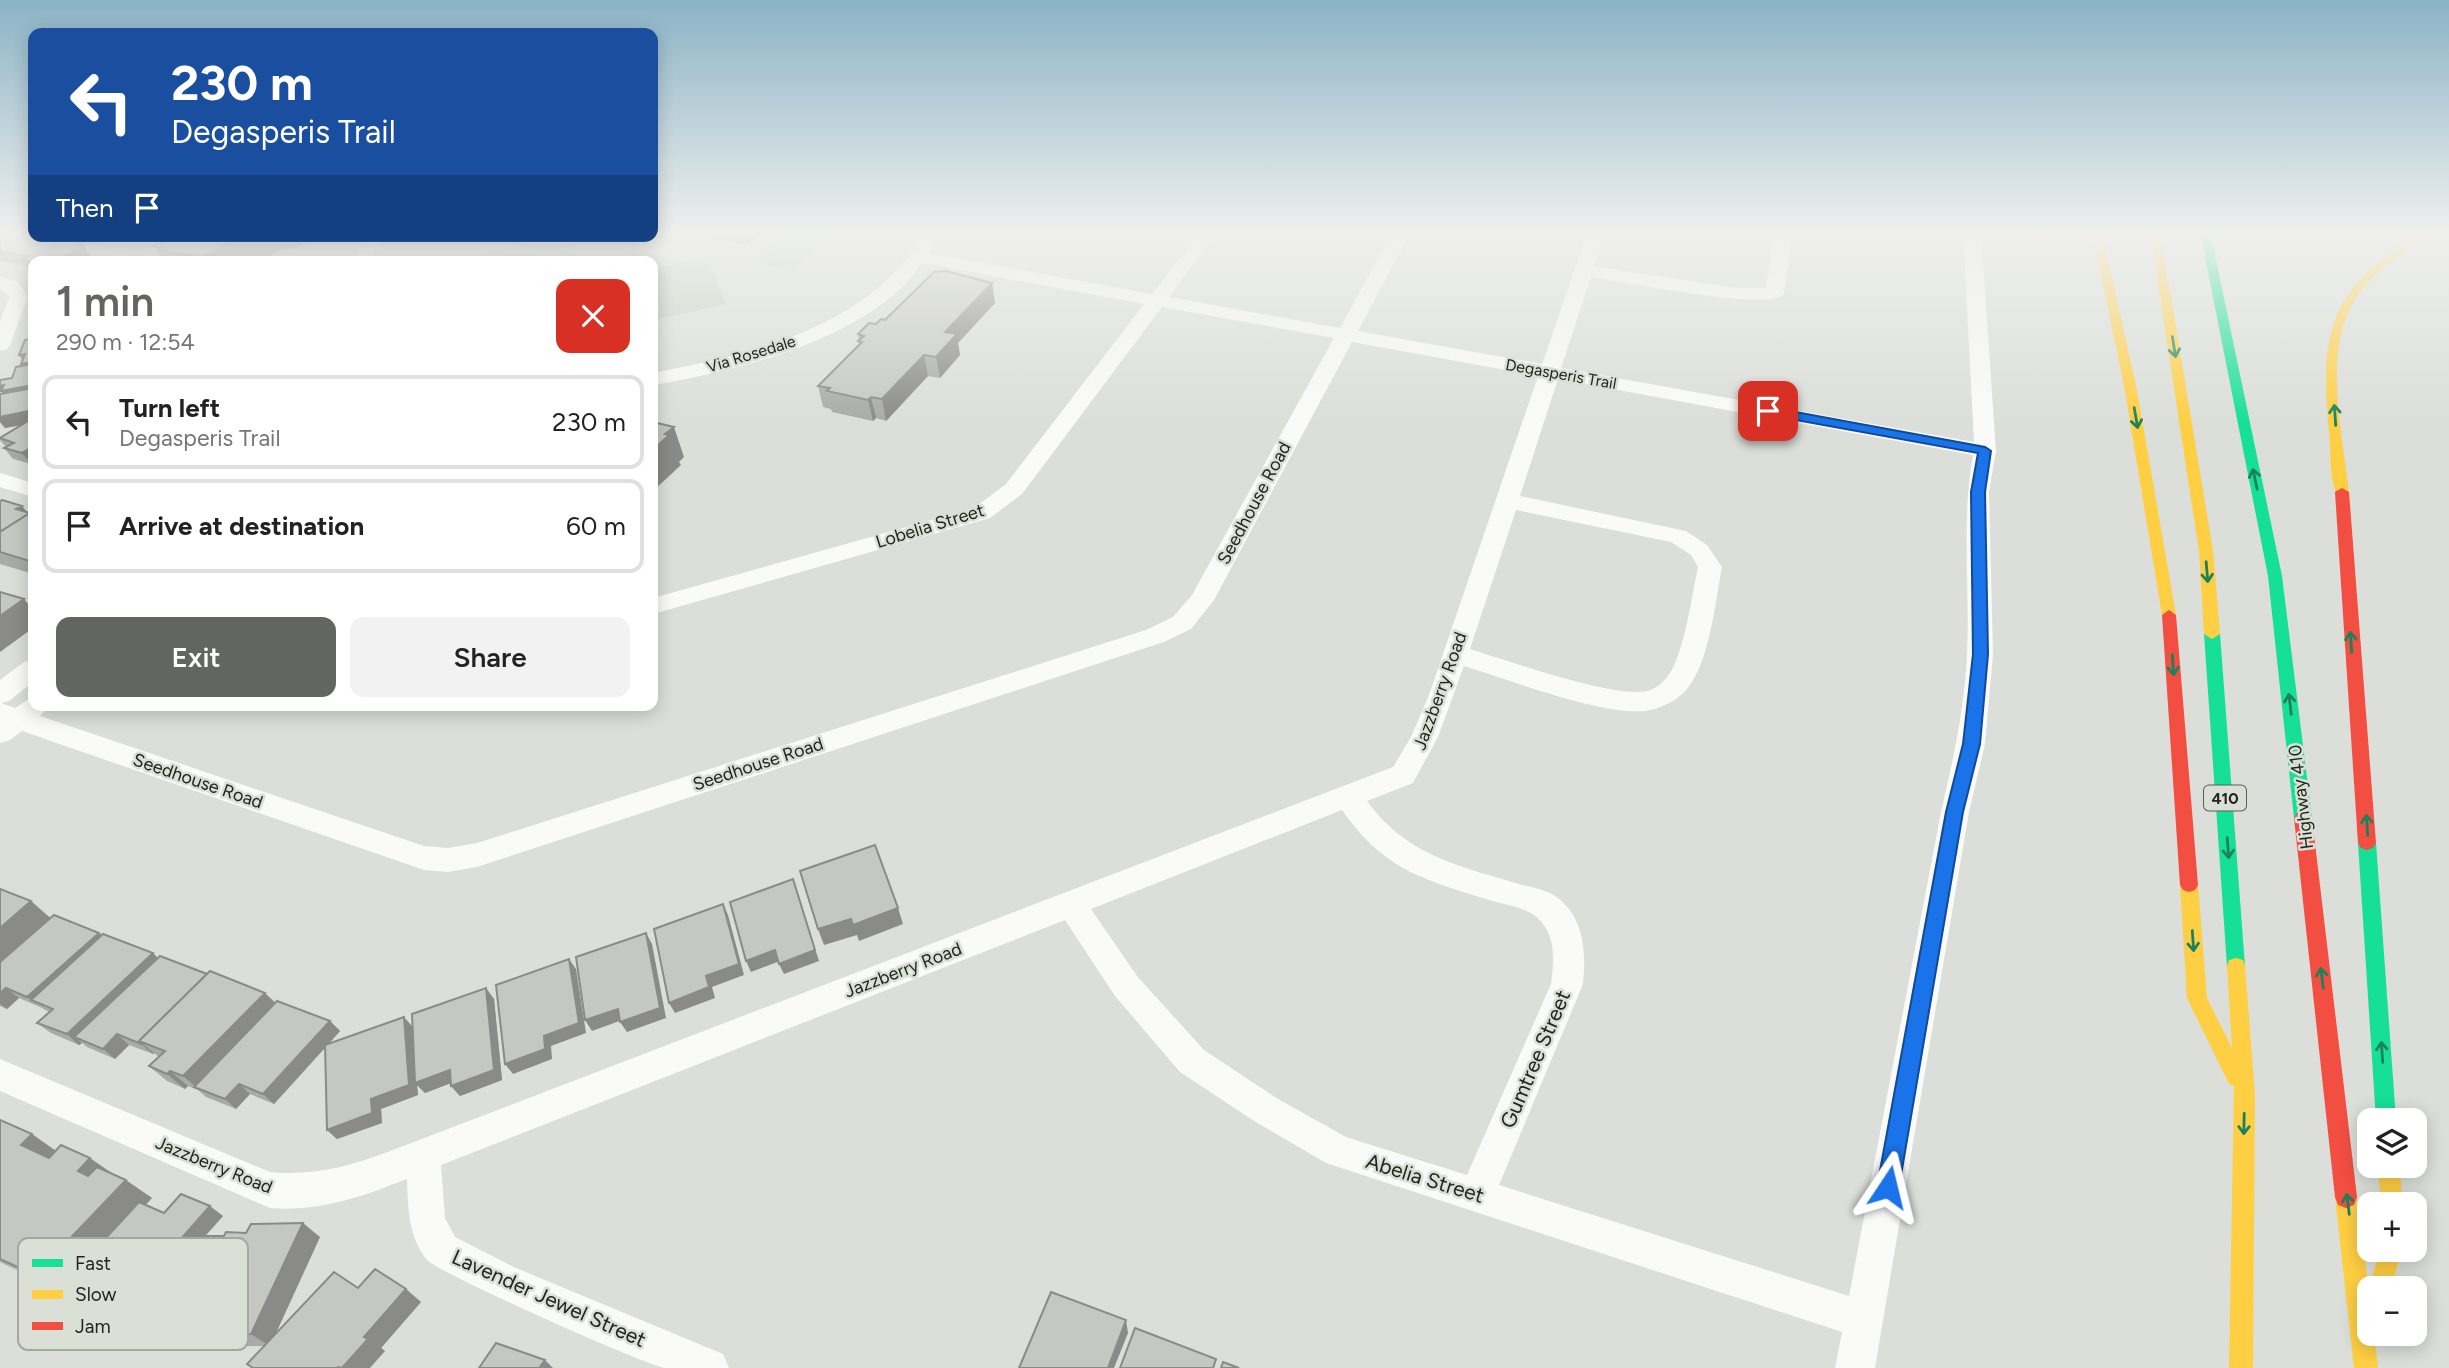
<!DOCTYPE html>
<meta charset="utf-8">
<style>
body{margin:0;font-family:Figtree,sans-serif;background:#f2f2f2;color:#222;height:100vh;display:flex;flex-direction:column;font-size:26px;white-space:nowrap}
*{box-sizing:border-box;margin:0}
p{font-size:23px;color:#767676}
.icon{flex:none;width:38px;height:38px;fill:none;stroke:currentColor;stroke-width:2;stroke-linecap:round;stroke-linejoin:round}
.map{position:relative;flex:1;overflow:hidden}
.side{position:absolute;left:28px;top:256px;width:630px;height:455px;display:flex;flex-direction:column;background:#fff;border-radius:14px;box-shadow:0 4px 18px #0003}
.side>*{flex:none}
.top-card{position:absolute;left:28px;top:28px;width:630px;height:214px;border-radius:14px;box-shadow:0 4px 18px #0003;background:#1a4fa0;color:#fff;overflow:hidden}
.controls{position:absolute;left:2357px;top:1108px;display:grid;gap:14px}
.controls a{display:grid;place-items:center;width:70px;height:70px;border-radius:14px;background:#fff;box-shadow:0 4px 18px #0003;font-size:35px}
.pin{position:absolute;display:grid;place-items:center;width:60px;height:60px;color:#fff;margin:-30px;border-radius:14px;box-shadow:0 4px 10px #0006}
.me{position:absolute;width:77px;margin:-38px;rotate:10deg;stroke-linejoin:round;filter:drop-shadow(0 0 5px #0008)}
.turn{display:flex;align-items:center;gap:24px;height:147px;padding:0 28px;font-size:32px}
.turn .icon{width:91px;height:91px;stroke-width:2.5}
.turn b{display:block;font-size:49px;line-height:60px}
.then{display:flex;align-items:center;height:66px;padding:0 28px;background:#0003;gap:14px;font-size:26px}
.round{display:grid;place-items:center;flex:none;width:74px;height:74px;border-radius:14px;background:#f2f2f2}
.headline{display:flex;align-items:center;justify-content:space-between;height:119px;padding:0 28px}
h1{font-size:42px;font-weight:600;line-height:52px;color:#636561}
.cta{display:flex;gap:14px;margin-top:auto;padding:14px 28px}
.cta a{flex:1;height:80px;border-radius:14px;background:#636561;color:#fff;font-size:28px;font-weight:600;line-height:80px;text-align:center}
.cta a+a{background:#f2f2f2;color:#222}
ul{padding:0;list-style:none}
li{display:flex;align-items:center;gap:21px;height:94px;margin:0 14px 10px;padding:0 14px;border:4px solid #e0e0e0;border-radius:14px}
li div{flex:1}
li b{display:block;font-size:26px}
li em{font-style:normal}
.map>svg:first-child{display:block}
</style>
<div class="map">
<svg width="2449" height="1368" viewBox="0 0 2449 1368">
<rect width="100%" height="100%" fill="#dbded9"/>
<g fill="#c7d1bf">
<polygon points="792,231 838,231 793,270 754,263"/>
<polygon points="55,236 176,236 138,255"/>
<polygon points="571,236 575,249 526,259 575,250 578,261 482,261 481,254"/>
<polygon points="707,258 726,304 653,320 653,269"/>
</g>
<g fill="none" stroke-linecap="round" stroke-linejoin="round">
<g fill="#fafaf9" fill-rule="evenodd">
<path d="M 923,231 L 941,231 L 928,253 L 1152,294 L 1200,231 L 1218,231 L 1169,297 L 1340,328 L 1393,231 L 1411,231 L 1358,331 L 1542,364 L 1588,231 L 1606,231 L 1594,266 L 1735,288 L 1766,288 L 1775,231 L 1793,231 L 1784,294 C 1770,312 1619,281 1591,277 L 1561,368 L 1974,442 L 1963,231 L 1981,231 L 1996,451 L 1989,492 L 1993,654 L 1985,744 L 1969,812 L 1875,1368 L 1835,1368 L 1842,1332 L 1326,1163 L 1254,1121 L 1180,1072 L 1115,996 L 1065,920 L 441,1165 L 445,1218 L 455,1237 L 516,1268 L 723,1354 L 729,1368 C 708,1368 685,1368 665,1368 C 644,1365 437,1272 427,1260 C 408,1236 408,1208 407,1179 C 361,1197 319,1212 270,1208 L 0,1091 L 0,1059 L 270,1172 C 311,1176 347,1167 385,1153 L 1393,767 L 1411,737 L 1429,695 L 1538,376 L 1352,342 L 1214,600 L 1191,629 L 1164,642 L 477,867 L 448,872 L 424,870 L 22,731 L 10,740 L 0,743 L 0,680 L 24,662 L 33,660 L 33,682 L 9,701 L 1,703 L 15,708 L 33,696 L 33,705 L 50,705 L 40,716 L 424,846 L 448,848 L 477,843 L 1146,630 L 1173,617 L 1192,595 L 1334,338 L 1162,307 L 1022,494 L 990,518 L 653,614 L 653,598 L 974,508 L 1006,484 L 1144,304 L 922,263 C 873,338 737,371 653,385 L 653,373 C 741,356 842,334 903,263 C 911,254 917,242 923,231 ZM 1558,379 L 1973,455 C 1961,521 1970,587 1967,653 C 1965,707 1953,760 1941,812 L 1849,1296 L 1499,1185 L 1583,984 C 1586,953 1585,916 1555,896 C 1543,888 1522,886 1509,881 C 1451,864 1404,852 1367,801 L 1413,783 L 1438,737 L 1464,666 C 1510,680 1600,715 1645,711 C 1660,709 1677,701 1687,689 C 1710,661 1715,603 1722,567 L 1707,545 L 1686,531 L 1520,496 ZM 1516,510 L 1671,542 L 1691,555 L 1698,567 C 1692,594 1684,655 1668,676 C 1664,682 1654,690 1647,691 C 1615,699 1506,660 1470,649 ZM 1342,810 C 1384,870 1422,879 1489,900 C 1502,904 1523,907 1534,915 C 1557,933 1554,959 1551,984 L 1467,1175 L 1346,1137 L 1278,1099 L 1204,1050 L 1137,976 L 1091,909 Z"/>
<polygon points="367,236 385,236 370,261 352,261"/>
<polygon points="0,277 18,282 28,297 10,345 7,349 0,351 0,321 10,297 0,289"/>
<polygon points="0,473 33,483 33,497 0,487"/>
</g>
<g fill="#16e098" fill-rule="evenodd">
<polygon points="2200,231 2210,231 2282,576 2312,818 2309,823 2303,825 2297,823 2294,818 2268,576"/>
<polygon points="2212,629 2220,634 2245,966 2243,972 2236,974 2229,972 2227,966 2204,634"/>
<polygon points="2367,836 2373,838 2376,843 2396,1120 2376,1120 2358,843 2361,838"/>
</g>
<g fill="#ffcf43" fill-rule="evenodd">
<polygon points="2092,231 2102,231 2137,391 2176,615 2169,620 2162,615 2125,391"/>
<polygon points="2150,231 2160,231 2213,551 2220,634 2212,639 2204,634 2199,551"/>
<path d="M 2420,231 L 2432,231 C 2412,251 2386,262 2366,285 C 2318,338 2342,428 2349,492 L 2347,495 L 2337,495 C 2329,477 2331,450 2329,431 C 2319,327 2331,290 2420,231 Z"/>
<polygon points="2189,878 2195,880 2198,885 2207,998 2232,1048 2227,966 2229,960 2236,958 2243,960 2245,966 2255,1095 2253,1368 2229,1368 2234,1086 2229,1084 2187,998 2180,885 2183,880"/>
<polygon points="2378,1166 2399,1166 2403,1204 2381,1204"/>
<polygon points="2346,1186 2354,1189 2357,1197 2370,1300 2370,1334 2374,1334 2378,1368 2354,1368 2335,1197 2338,1189"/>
<polygon points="2380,1250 2402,1250 2391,1288 2370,1288 2370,1290 2369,1288"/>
</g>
<g fill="#f24e42" fill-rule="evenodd">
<polygon points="2342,488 2349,492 2376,843 2373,848 2367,850 2361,848 2358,843 2335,492"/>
<polygon points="2169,610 2176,615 2198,885 2195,890 2189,892 2183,890 2180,885 2162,615"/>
<polygon points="2303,811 2309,813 2312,818 2357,1197 2354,1205 2346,1208 2338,1205 2335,1197 2294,818 2297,813"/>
</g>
</g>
<g fill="#a9aba8">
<polygon points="0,231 31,231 33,236 52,236 89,253 91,257 83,261 33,261 33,271 28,270 24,265 0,261"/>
<polygon points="709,231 763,231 746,245 711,238"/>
<polygon points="312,239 296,248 280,250 262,261 164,261 154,246"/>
<polygon points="992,283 995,303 958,343 960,355 940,378 928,376 886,421 876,418 873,421 832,412 831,409 823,407 818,386 859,345 858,334 885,320"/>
<polygon points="25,340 31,464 13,459 4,448 6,447 0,440 0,438 21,425 5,428 0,422 0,394 3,393 12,378 23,366 21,364 23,360"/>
<polygon points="0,501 22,506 27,512 30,513 33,511 33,574 0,564"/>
<polygon points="0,889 51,918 99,933 102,935 158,958 275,1003 330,1021 340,1031 329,1044 413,1027 494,999 502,1080 460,1096 451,1086 451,1083 425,1093 417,1085 418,1095 381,1109 382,1123 337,1139 327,1130 325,1048 274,1104 250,1094 236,1109 206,1097 198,1090 188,1086 185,1089 167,1081 149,1066 159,1057 154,1053 153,1054 129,1045 115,1059 87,1047 82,1043 79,1045 51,1033 37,1023 49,1012 40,1007 19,998 7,1009 0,1006"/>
<polygon points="0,1120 56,1151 114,1175 152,1198 145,1205 164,1213 223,1216 205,1236 320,1237 275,1335 358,1288 421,1302 381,1348 385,1351 265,1346 173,1347 152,1335 203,1238 127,1324 73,1298 58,1289 0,1262"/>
</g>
<g fill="#8a8b88">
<polygon points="742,231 763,231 746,245"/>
<polygon points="239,236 310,236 312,239 296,248 280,250 262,261 205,261 202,257"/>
<polygon points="82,243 91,257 83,261 56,261"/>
<polygon points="992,283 995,303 958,343 960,355 940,378 936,357 945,332"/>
<polygon points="25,354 33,362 33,374 29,375 21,364 25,363 19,355"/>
<polygon points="924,355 928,376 886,421 882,399"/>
<polygon points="33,385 33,398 10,402 0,390 0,386"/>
<polygon points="871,397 876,418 873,421 868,400"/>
<polygon points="33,410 33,423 5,428 0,422 0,417"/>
<polygon points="674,427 684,457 679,462 681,465 653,491 653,450 665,434"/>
<polygon points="33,447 33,463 31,464 22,453"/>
<polygon points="22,506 30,516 16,509"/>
<polygon points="24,599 33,610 33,628 0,652 0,616"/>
<polygon points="793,879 819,961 784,974 779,964"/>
<polygon points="31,901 55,922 0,970 0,928"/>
<polygon points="723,904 728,915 744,975 712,987 715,998 675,1013 669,1003 706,976"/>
<polygon points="898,908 903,924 859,941 857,935 824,945 818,929 851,919"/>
<polygon points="99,933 111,944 31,1000 27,997"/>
<polygon points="646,933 652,944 666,1018 627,1032 620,1022"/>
<polygon points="775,950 780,961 751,972 746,961"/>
<polygon points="153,953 164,964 74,1037 82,1043 79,1045 67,1034"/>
<polygon points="569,959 576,969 586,1033 551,1046 552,1059 513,1074 505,1064 544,1036"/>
<polygon points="6,988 19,998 7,1009 0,1004 0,993"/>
<polygon points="486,988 494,999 502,1080 460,1096 451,1086"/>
<polygon points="265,993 281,1008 197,1088 183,1076"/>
<polygon points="618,1009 625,1019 592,1031 585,1020"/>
<polygon points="404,1017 459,1080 425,1093 417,1085 418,1095 381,1109 382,1123 337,1139 327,1130 371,1099"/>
<polygon points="330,1021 340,1031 274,1104 263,1094"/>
<polygon points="117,1034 129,1045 115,1059 103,1049"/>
<polygon points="142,1043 154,1053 153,1054 141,1044"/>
<polygon points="170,1071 188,1086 185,1089 167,1074"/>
<polygon points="239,1084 250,1094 236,1109 225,1099"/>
<polygon points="32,1134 59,1153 48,1164 21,1145"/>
<polygon points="90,1158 116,1176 104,1189 78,1171"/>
<polygon points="126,1180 152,1198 64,1292 35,1275"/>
<polygon points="210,1206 223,1216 127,1324 113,1316"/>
<polygon points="303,1223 320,1237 270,1346 251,1334"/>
<polygon points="406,1289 421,1302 381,1348 385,1351 370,1368 342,1368 364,1337"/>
<polygon points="1126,1320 1128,1333 1114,1368 1108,1368"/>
<polygon points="545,1360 553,1368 539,1368"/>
</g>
<g fill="#c5c7c3" stroke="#8a8b88" stroke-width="2">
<polygon points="5,231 29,231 26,233 33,234 33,236 49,236 82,243 78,245 84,246 56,261 33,261 33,263 21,260 28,256 0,252 0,233"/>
<polygon points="172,236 239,236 202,257 159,250 163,248 154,246"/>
<polygon points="106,257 105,261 86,261"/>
<polygon points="946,271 992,283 945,332 957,334 936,357 924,355 882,399 871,397 868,400 827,391 830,388 818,386 862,342 858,341 864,336 858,334 869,323 876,324 881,319 885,320 934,272"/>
<polygon points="33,339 33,362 21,364 25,354 19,355 25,340"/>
<polygon points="33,364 33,385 1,391 4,385 0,386 0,380 12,378 16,367"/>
<polygon points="33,388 33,410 0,417 0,394"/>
<polygon points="33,418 33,447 22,453 4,448 14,443 0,438"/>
<polygon points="653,422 674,427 665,434 669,435 653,450"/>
<polygon points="2,500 22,506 16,509 30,513 0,532 0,501"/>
<polygon points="33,511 33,562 0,552 0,532"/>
<polygon points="0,592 24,599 0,616"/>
<polygon points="875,845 898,908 853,925 851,919 818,929 800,871"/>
<polygon points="793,879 815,950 779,964 775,950 746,961 730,902"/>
<polygon points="0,889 31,901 0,928"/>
<polygon points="723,904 739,964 706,976 709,987 669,1003 654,929"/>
<polygon points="54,915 99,933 27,997 6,988 0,993 0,962"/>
<polygon points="646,933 660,1008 620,1022 618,1009 585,1020 576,957"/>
<polygon points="103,934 153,953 67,1034 37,1023 53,1009 31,1000"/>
<polygon points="160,956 207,974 139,1041 142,1043 141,1044 117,1034 103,1049 74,1037"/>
<polygon points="569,959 579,1023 544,1036 545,1049 505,1064 496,985"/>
<polygon points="210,971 265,993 183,1076 170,1071 167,1074 149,1066 165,1051 139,1041"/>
<polygon points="486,988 494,1070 451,1086 450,1070 415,1083 412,1014"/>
<polygon points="277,1001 330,1021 263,1094 239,1084 225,1099 194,1087"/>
<polygon points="404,1017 409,1085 371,1099 372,1113 327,1130 325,1045"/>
<polygon points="0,1120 32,1134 21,1145 49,1158 61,1145 90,1158 78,1171 88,1176 97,1167 126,1180 35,1275 0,1259"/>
<polygon points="181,1194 210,1206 113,1316 58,1290 139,1202 164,1213"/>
<polygon points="303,1223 251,1334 152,1335 204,1236 224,1236 226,1232 246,1233 251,1224"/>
<polygon points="375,1269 406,1289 364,1337 368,1339 342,1368 338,1367 337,1368 253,1368 247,1364 334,1272 358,1288"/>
<polygon points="1051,1292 1126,1320 1108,1368 1019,1368"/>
<polygon points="1135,1328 1216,1359 1213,1368 1120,1368"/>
<polygon points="496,1343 545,1360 539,1368 479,1368"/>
<polygon points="1223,1362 1239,1368 1221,1368"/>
</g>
<defs><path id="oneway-shaft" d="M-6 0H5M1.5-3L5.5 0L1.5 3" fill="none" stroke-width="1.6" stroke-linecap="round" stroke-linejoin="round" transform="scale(1.75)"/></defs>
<g stroke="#1c825c">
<use href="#oneway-shaft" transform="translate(2174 347) rotate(81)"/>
<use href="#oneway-shaft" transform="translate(2335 415) rotate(-94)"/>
<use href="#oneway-shaft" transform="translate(2136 418) rotate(80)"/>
<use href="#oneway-shaft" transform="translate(2255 479) rotate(-102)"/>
<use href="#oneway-shaft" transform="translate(2207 572) rotate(85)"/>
<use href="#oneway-shaft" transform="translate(2351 642) rotate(-94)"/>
<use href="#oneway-shaft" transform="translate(2173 665) rotate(86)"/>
<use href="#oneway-shaft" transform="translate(2290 704) rotate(-97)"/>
<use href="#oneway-shaft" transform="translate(2367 825) rotate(-94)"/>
<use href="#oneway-shaft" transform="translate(2228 848) rotate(86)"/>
<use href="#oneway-shaft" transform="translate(2193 941) rotate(86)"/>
<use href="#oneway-shaft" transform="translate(2322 978) rotate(-97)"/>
<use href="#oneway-shaft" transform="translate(2382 1052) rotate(-94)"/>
<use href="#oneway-shaft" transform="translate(2244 1124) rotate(91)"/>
<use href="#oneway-shaft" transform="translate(2348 1204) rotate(-97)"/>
</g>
<linearGradient id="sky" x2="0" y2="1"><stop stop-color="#8bb3c6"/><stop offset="0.55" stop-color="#eff0ee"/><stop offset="1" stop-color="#eff0ee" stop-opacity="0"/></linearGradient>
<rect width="2449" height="423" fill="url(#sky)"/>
<polygon fill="#1a73e8" stroke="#114b97" stroke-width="2" points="1768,407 1985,447 1991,451 1985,492 1988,654 1980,744 1963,812 1899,1187 1896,1194 1888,1198 1881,1194 1877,1187 1946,812 1963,744 1973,654 1971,492 1978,453 1763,414 1763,409"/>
<g text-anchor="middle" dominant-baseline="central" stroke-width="5" stroke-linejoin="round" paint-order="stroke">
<g font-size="16" fill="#222420" stroke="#dbe0d7">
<text transform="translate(751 354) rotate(-17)">Via Rosedale</text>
<text transform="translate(1561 374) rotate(10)">Degasperis Trail</text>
</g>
<rect fill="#dbe0d7" stroke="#5a5c57" stroke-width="2" x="2204" y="785.5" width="42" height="25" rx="5"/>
<g font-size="16" font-weight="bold" fill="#222420">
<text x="2225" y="798">410</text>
</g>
<g font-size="18" fill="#222420" stroke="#dbe0d7">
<text transform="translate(1254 503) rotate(-62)">Seedhouse Road</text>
<text transform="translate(930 526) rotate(-17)">Lobelia Street</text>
<text transform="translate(1440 691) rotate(-70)">Jazzberry Road</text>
<text transform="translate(758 764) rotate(-18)">Seedhouse Road</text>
<text transform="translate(198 781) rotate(19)">Seedhouse Road</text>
<text transform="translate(2301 797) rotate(-97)">Highway 410</text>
<text transform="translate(903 970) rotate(-21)">Jazzberry Road</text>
<text transform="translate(214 1165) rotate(22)">Jazzberry Road</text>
</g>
<g font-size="21" fill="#222420" stroke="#dbe0d7">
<text transform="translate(1535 1059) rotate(-67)">Gumtree Street</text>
<text transform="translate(1425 1178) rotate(17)">Abelia Street</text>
<text transform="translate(549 1298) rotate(24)">Lavender Jewel Street</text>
</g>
</g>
<rect x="18" y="1238" width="230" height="112" rx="10" fill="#dbe0d7" stroke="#a4a8a0" stroke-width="2"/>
<rect x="32" y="1259" width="31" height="8" fill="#16e098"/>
<rect x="32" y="1290" width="31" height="9" fill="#ffcf43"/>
<rect x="32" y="1322" width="31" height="8" fill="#f24e42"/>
<g font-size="19" fill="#222420">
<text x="75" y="1270">Fast</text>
<text x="75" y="1301">Slow</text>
<text x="75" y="1333">Jam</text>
</g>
</svg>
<div class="controls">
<a><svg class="icon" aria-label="layers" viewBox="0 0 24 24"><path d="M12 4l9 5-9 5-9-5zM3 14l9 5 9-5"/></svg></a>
<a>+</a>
<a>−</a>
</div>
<div class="pin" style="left:1768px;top:411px;background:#d93025"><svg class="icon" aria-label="arrive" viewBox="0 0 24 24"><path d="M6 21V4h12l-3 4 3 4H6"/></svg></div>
<svg class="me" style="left:1888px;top:1187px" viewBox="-20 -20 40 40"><path d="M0-17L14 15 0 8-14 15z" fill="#1a73e8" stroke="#fff" stroke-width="4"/></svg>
<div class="top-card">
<div class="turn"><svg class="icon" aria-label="left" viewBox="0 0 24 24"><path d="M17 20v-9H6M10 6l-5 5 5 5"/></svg><div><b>230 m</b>Degasperis Trail</div></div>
<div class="then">Then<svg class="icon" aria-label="arrive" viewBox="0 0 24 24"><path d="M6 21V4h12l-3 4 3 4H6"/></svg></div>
</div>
<section class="side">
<div class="headline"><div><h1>1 min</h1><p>290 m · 12:54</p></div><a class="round" style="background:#d93025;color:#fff"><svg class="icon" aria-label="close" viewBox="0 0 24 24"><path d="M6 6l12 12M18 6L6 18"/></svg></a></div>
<ul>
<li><svg class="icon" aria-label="left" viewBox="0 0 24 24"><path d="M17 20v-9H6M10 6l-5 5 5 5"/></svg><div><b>Turn left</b><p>Degasperis Trail</p></div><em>230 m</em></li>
<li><svg class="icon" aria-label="arrive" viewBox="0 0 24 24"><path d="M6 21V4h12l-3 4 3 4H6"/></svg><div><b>Arrive at destination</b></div><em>60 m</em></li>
</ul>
<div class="cta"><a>Exit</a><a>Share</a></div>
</section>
</div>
